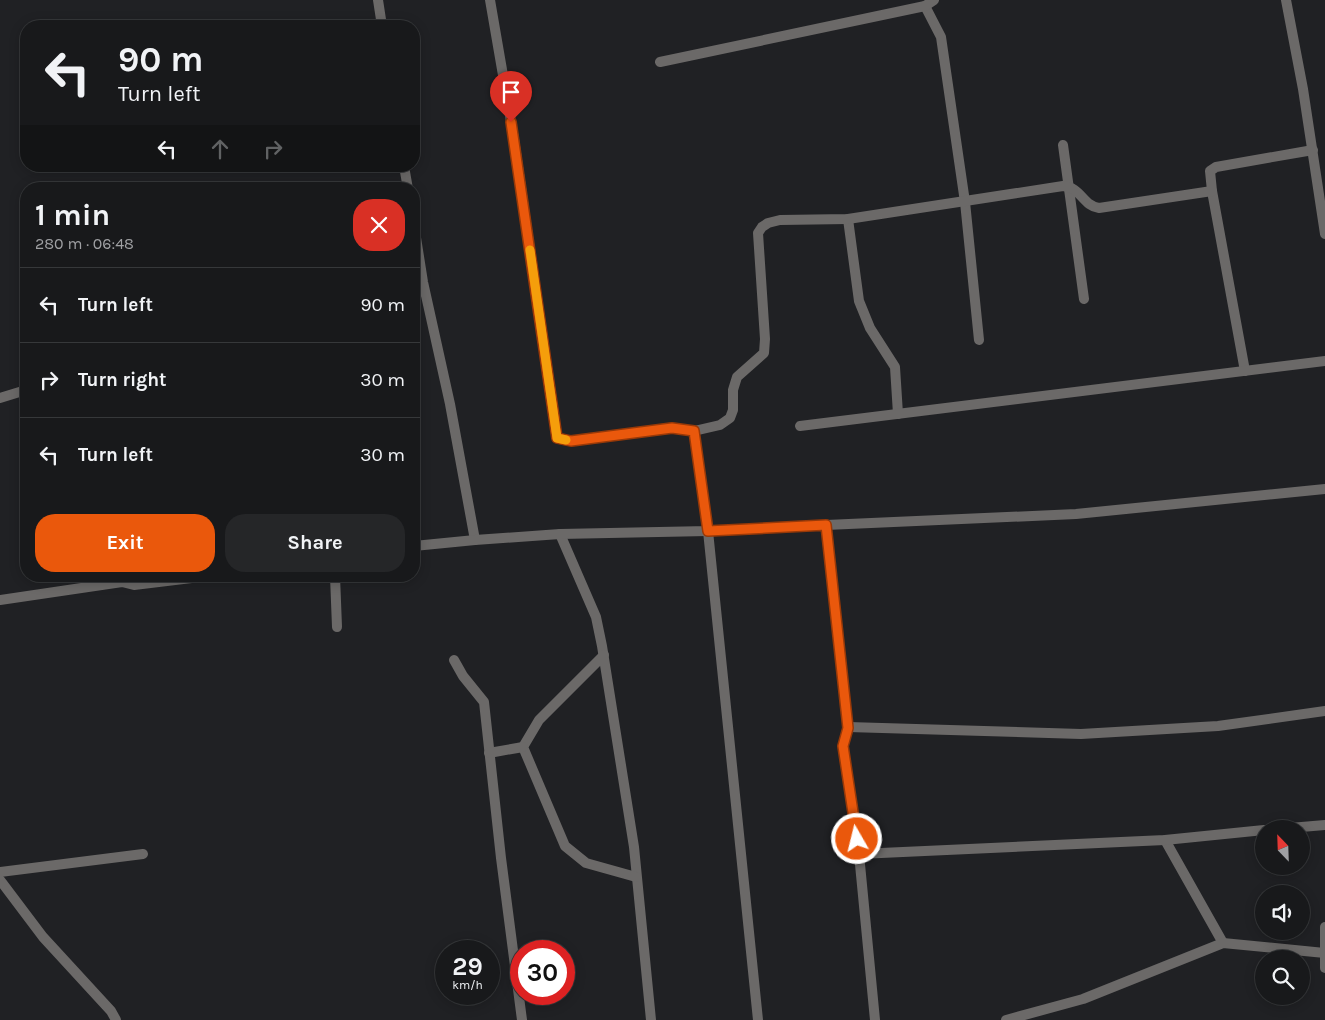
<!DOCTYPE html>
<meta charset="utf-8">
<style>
body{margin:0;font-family:Karla,sans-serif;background:#252628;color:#f1f3f6;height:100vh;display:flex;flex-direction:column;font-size:19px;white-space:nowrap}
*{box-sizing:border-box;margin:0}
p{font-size:16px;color:#9fa0a3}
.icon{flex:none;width:28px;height:28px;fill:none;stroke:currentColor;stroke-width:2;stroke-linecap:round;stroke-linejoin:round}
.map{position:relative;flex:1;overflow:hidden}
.side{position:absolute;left:20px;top:182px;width:400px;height:400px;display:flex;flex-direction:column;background:#18191b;border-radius:20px;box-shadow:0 2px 12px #0003,0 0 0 1px #36383a}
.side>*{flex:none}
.hud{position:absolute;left:20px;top:20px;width:400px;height:152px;border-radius:20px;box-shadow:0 2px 12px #0003,0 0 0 1px #36383a;background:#18191b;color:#f1f3f6;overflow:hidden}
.needle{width:32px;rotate:337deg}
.fabs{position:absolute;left:1255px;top:820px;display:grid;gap:10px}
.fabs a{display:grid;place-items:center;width:55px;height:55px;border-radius:50%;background:#18191b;box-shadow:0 2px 12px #0003,0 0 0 1px #36383a;font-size:25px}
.speed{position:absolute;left:435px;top:940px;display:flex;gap:10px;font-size:25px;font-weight:700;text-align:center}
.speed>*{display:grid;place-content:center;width:65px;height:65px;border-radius:50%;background:#18191b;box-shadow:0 2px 12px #0003,0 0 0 1px #36383a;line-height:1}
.speed small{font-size:12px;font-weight:400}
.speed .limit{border:8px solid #d22;background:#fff;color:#111}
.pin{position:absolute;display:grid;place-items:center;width:42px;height:42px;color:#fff;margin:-51px -21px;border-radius:50% 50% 50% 0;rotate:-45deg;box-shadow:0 0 5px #0007}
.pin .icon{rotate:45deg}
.me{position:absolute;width:55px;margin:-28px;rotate:352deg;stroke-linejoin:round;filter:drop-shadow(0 0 4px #0008)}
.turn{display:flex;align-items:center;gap:18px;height:105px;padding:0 15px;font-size:22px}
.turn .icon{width:65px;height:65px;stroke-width:2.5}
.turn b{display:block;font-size:35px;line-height:42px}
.lanes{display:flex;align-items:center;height:48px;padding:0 15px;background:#0003;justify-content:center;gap:25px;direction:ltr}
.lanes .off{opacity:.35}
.round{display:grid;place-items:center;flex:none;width:52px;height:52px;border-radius:20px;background:#252628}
.overview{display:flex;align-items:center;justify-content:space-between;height:85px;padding:0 15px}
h1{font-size:30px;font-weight:700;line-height:38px}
.button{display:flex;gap:10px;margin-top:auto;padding:10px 15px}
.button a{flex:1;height:58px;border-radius:20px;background:#ea580c;color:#fff;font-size:20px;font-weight:700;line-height:58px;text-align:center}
.button a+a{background:#252628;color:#f1f3f6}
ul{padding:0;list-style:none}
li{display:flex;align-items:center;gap:15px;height:75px;padding:0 15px;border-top:1px solid #36383a}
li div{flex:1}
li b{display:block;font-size:19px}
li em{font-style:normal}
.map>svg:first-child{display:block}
</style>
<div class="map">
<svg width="1325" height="1020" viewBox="0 0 1325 1020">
<rect width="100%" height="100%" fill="#202124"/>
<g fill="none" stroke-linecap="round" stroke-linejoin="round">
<g stroke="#6b6968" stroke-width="10">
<polyline points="378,0 382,26"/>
<polyline points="490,0 514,139 557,438 571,441 672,428 694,431 708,531 758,1020"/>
<polyline points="925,6 941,37 965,202 979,340"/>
<polyline points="660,62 925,6 934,0"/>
<polyline points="1063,145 1084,299"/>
<polyline points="404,166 408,189"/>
<polyline points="1212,191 1245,371"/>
<polyline points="848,219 859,301 870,328 895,367 898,414"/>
<polyline points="414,225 423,282 450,404 475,540"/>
<polyline points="0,398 26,390"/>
<polyline points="800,426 1325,361"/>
<path d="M 694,431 L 720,425 L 730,418 L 733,410 L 733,390 L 737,377 L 764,353 L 765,339 L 758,233 L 762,227 L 768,223 L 780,220 L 848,219 L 1063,186 C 1081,187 1083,206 1099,208 L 1212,191 L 1210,171 L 1216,167 L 1313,150"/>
<polyline points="560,534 596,617 602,646 634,847 651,1020"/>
<polyline points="414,546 475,540 560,534 708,531 826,525"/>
<polyline points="335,576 337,627"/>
<polyline points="0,600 122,582 134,585 208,576"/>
<polyline points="604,655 539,720 523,747 565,846 586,863 636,877"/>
<polyline points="454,660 463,676 484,702 501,858 522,1020"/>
<polyline points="848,727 1081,734 1218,726 1325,711"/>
<polyline points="489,753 523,747"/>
<polyline points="1278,829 1325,825"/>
<polyline points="1165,840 1223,943"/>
<polyline points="859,854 1165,840 1264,830"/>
<polyline points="0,872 143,854"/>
<polyline points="0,880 43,937 111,1011 116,1020"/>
<polyline points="875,1020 859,854 843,746 848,727 826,525 1076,514 1325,489"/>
<polyline points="1006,1020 1083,999 1223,943 1325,953"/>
</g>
<g stroke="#6b6968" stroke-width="10">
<polyline points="1286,0 1303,89 1325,234"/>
<polyline points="1325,927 1325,968"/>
</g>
</g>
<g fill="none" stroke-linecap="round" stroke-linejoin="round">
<defs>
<polyline id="route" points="511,122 557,438 571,441 672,428 694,431 708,531 826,525 848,728 843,746 857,839"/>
</defs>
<use href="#route" stroke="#983908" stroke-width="12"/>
<use href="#route" stroke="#ea580c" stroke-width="9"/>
<polyline stroke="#f59e0b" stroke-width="9" points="530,250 557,438 566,440"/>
</g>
</svg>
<div class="fabs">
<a><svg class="needle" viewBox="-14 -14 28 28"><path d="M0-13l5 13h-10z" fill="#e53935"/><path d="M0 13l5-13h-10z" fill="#9fa0a3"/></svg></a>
<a><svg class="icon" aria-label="sound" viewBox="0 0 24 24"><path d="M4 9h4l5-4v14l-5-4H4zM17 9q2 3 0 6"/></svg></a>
<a><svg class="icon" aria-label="search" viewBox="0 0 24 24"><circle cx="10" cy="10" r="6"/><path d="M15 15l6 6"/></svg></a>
</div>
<div class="speed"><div>29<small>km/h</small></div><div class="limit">30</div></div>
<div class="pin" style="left:511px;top:122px;background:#d93025"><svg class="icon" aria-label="arrive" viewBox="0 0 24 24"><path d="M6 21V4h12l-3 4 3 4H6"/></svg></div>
<svg class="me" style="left:857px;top:839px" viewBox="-20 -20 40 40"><circle r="17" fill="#ea580c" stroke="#fff" stroke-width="3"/><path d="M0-11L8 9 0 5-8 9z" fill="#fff"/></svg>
<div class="hud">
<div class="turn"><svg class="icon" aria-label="left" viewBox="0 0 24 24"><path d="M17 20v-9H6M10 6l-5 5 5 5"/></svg><div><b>90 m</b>Turn left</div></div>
<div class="lanes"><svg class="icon" aria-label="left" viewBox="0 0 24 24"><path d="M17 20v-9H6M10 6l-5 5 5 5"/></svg><svg class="icon off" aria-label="ahead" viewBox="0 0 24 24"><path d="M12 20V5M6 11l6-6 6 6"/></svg><svg class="icon off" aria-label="right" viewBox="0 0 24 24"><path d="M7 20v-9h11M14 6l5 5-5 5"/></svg></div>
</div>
<section class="side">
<div class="overview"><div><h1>1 min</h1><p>280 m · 06:48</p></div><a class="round" style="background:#d93025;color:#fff"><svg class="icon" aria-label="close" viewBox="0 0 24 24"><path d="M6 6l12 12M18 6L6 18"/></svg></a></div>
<ul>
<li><svg class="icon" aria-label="left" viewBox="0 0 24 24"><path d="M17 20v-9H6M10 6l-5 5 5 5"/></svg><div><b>Turn left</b></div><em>90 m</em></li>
<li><svg class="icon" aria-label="right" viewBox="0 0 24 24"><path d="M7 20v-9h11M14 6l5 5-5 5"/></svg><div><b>Turn right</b></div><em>30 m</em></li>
<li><svg class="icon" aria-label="left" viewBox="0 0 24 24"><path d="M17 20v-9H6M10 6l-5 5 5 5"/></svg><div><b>Turn left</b></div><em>30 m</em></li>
</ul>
<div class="button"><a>Exit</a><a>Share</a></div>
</section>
</div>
